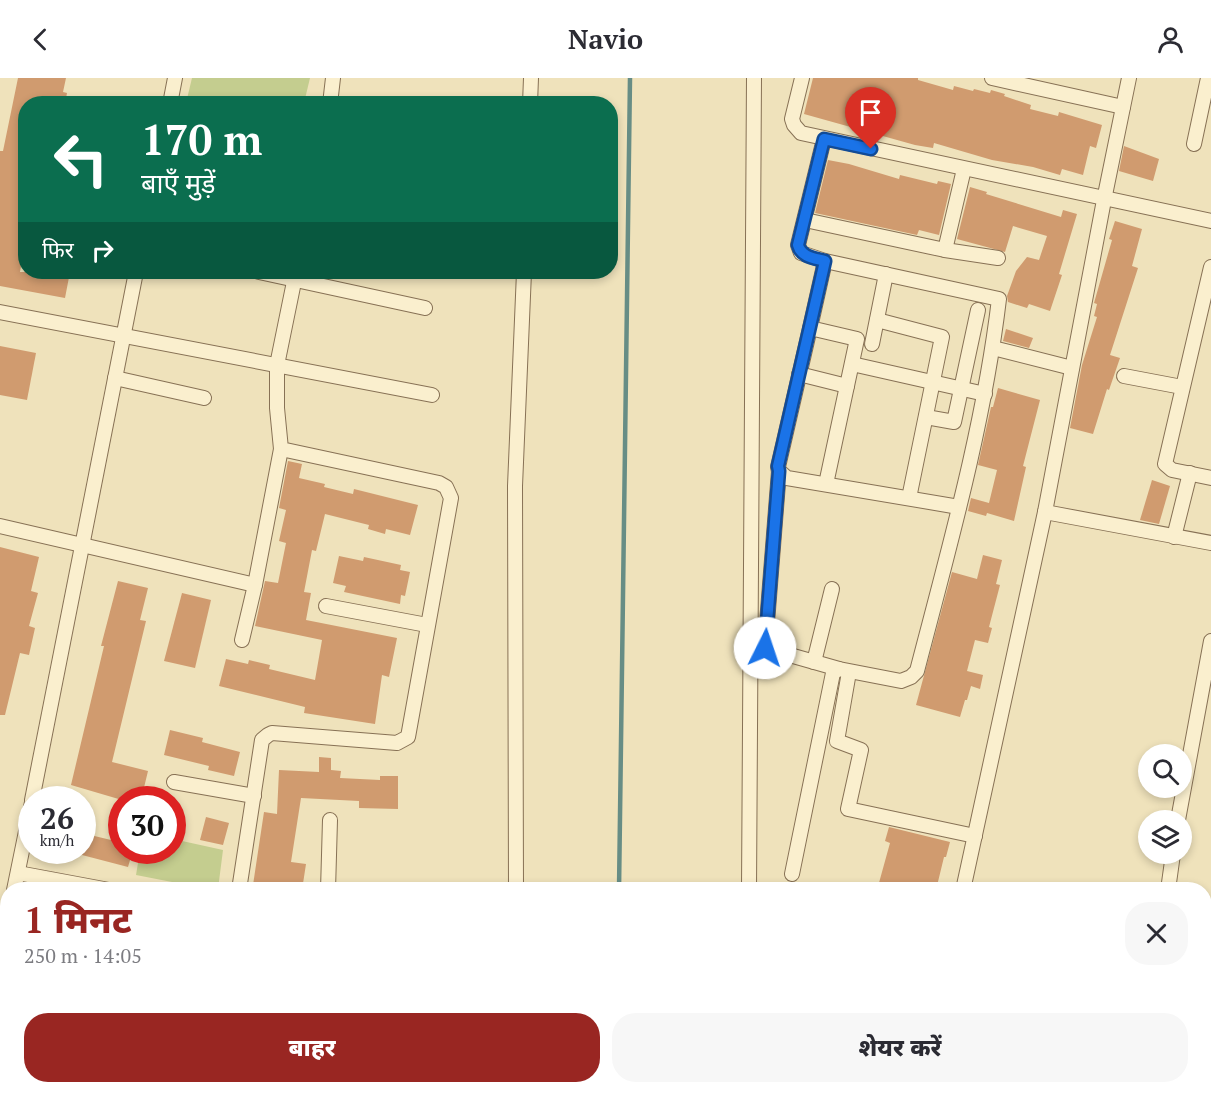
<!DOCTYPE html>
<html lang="hi">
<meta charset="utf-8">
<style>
body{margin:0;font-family:"PT Serif","Noto Sans Devanagari",serif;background:#f7f7f7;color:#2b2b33;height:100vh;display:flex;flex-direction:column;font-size:22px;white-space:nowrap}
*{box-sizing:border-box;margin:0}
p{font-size:20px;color:#7c7c81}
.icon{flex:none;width:33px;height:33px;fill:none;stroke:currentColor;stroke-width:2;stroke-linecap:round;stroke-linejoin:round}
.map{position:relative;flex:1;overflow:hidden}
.side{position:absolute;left:0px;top:804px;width:1212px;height:212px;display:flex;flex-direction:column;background:#fff;border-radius:24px 24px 0 0;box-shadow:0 3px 9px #0003}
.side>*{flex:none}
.guide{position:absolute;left:18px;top:18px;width:600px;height:183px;border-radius:24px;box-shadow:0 3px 9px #0003;background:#0b6e4f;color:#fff;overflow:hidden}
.controls{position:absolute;left:1138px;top:666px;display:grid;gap:12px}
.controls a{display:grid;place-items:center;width:54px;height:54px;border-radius:50%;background:#fff;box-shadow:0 3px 9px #0003;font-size:30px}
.speed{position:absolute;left:18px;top:708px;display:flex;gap:12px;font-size:30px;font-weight:700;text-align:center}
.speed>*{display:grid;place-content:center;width:78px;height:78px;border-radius:50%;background:#fff;box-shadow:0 3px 9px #0003;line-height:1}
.speed small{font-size:15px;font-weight:400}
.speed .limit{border:9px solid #d22;background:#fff;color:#111}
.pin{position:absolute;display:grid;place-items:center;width:51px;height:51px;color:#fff;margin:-62px -26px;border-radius:50% 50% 50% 0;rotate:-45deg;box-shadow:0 0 6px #0007}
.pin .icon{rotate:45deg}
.me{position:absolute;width:66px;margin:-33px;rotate:4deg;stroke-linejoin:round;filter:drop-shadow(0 0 4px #0008)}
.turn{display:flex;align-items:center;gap:21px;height:126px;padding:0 24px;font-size:27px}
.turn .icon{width:78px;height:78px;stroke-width:2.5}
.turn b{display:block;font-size:42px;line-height:51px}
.then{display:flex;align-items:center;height:57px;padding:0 24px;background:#0003;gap:12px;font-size:22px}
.round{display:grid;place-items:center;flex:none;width:63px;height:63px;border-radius:24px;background:#f7f7f7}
.head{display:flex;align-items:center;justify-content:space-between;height:102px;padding:0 24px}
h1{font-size:36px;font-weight:800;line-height:45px;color:#992622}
.button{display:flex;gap:12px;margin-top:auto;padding:12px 24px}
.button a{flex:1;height:69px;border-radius:24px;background:#992622;color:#fff;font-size:24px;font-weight:800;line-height:69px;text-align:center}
.button a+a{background:#f7f7f7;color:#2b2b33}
header{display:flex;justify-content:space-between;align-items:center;height:78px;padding:0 24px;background:#fff;font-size:27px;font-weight:800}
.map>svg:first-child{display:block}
</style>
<header><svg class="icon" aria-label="back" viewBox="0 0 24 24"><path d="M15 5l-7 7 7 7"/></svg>Navio<svg class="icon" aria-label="person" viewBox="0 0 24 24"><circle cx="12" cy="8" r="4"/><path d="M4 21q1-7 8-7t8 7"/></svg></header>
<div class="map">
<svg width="1211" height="1015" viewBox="0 0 1211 1015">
<rect width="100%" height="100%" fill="#efe2bb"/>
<g fill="#c4cd8f">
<polygon points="192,0 310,0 304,25 186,25"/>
<polygon points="173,761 223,772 218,811 208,811 136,797 140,773 172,772"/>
</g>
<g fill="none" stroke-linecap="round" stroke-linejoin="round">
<g stroke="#678d85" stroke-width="4.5">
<polyline points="619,812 630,0"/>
<polyline points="616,1015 616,1008"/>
</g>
</g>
<g fill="#d09b6f">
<polygon points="18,0 66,0 63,14 67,15 65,26 26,26 26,129 22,147 26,148 26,161 20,194 70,194 65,220 0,208 0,73 3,73"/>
<polygon points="813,0 918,0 918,2 953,12 954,8 973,13 974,11 990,15 991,12 1005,16 1004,18 1031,27 1030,31 1058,38 1059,34 1102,47 1096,70 1090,68 1083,97 1062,91 1060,97 1033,89 992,82 934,65 933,70 915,67 804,36"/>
<polygon points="1124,68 1159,81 1153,103 1119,93"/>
<polygon points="828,82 849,86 899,101 900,97 937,106 938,103 951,106 939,157 919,152 917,157 815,135"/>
<polygon points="970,109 987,114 986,116 1061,139 1063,132 1077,136 1059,196 1062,197 1050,233 1029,226 1027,230 1008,224 1007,218 1016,193 1027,179 1039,182 1047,158 1013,148 1005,174 957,161"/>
<polygon points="1115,143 1142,151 1132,188 1138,190 1110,277 1120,280 1109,312 1107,311 1093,356 1070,350 1082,287 1097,239 1094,238 1097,226 1094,225 1112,162 1109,161"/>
<polygon points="1006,251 1033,260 1029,270 1003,263"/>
<polygon points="0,268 36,275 27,322 0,317"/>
<polygon points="998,310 1040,322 1023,388 1026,389 1014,443 987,435 986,438 968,433 971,420 989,425 997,392 978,387 991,329 993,329"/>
<polygon points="288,383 302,386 299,400 325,406 324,409 353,416 354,411 418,427 410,457 386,451 385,456 368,451 369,447 325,436 316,473 312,472 304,514 311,515 306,542 397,560 389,599 382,597 375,646 304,635 305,629 219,608 226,581 248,586 249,582 270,587 269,591 315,602 322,562 255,548 265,503 278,505 286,465 279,463 286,432 279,430"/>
<polygon points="1152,402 1170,408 1159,446 1140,442"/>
<polygon points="0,469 39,479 31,513 38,515 29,548 35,550 29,577 20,575 5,637 0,637"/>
<polygon points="983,477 1002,482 996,506 1000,507 989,549 992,550 988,565 975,562 967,593 983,597 980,611 971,608 967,622 965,622 960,639 916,627 952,494 977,501"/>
<polygon points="339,478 363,483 364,479 401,487 400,492 410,494 405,518 401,517 400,526 344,514 346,508 333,505"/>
<polygon points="118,503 148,510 140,542 146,543 112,684 148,693 141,722 122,722 71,707 104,568 101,568"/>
<polygon points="182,515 211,522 195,590 164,583"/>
<polygon points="170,652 203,660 202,664 240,674 234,698 208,692 209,688 164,677"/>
<polygon points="319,679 331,680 331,692 341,693 340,700 380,702 380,698 398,698 398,731 359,730 359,723 301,720 291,784 306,786 302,812 273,812 253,807 264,734 277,736 279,692 319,694"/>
<polygon points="117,738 122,739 122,772 133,772 128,789 82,777 82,755 111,762"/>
<polygon points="206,739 229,745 223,767 200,762"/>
<polygon points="889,749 950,764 946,779 944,779 936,812 877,812 890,765 885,763"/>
</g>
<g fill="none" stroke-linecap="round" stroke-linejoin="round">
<defs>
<g id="minor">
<polyline points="802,0 792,41 794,47 801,55 1211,143"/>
<polyline points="992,0 1123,29"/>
<polyline points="170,26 175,0"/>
<polyline points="330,26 333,0"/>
<polyline points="530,26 531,0"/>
<polyline points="1194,66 1208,0"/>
<polyline points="805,142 945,172 998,180"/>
<polyline points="945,172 964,91"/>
<polyline points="825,183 810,250 857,261 826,406"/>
<polyline points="1211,189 1165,386 1172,392 1211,400"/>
<polyline points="259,194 425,230"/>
<polyline points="0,234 432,317"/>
<polyline points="877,242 942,259 909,420"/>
<polyline points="810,250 778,389 779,393 787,400 959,429"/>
<polyline points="872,266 886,196"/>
<polyline points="993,270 1072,290"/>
<polyline points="852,286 985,316"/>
<polyline points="799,296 847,308"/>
<polyline points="1124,298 1182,309"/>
<polyline points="115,300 204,320"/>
<polyline points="926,339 954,344 978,232"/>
<polyline points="779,393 765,570 839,591"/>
<polyline points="1045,434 1211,465"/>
<polyline points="0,448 255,507"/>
<polyline points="1174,459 1190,395"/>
<polyline points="326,528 427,547"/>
<polyline points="242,562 255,507 281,371"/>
<polyline points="814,584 832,511"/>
<polyline points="849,594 837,663 861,672 848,731 975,758"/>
<polyline points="174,704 254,718"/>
<polyline points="32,722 136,194"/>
<polyline points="1178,742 1211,563"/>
<polyline points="18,795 109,812"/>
<path d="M 792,796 L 833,595 L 839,591 L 901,603 L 911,599 L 917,593 C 949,470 984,347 999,221 L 825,183 L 801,175 L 798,167 L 824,61"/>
<polyline points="14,812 32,724"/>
<polyline points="239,812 262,662 268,657 272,655 397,665 408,659 451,420 446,409 439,405 281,371 277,330 277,287 296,194"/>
<polyline points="328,812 330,742"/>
<polyline points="516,812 515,408 524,194"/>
<polyline points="749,812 754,0"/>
<polyline points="963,812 1045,434 1104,122 1129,0"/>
<polyline points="1168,812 1173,776"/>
<polyline points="0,876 8,842"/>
<polyline points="0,913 8,914"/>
<polyline points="1204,1004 1211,1004"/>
<polyline points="441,1008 441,1015"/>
<polyline points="517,1008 517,1015"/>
<polyline points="1007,1008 1086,1015"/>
<polyline points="1115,1008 1116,1015"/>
<polyline points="82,1015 83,1008"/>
<polyline points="362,1015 362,1008"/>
<polyline points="748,1015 748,1008"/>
<polyline points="1095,1015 1096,1008"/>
</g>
</defs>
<use href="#minor" stroke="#877155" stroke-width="16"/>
<use href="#minor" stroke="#faefce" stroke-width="14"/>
</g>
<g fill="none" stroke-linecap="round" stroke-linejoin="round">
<defs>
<path id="route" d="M 765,570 L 779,393 L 778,388 L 825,183 C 814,180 801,179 798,167 L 824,61 L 871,71"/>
</defs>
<use href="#route" stroke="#114b97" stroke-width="15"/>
<use href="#route" stroke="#1a73e8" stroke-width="10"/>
</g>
</svg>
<div class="controls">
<a><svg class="icon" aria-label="search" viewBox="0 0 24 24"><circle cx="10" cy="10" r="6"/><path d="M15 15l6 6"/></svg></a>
<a><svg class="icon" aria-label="layers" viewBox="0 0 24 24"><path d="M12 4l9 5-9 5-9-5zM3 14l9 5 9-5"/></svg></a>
</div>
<div class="speed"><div>26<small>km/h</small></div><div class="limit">30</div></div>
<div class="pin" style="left:871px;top:71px;background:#d93025"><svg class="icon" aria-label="arrive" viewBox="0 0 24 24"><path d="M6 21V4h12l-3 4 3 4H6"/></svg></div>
<svg class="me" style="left:765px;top:570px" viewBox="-20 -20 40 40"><circle r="19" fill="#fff"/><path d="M0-13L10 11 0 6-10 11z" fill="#1a73e8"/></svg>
<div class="guide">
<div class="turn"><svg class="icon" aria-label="left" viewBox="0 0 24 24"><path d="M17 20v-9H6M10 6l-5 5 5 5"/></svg><div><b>170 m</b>बाएँ मुड़ें</div></div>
<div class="then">फिर<svg class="icon" aria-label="right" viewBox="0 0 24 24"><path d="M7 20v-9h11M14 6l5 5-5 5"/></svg></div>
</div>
<section class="side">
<div class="head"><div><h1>1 मिनट</h1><p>250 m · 14:05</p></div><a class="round"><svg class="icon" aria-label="close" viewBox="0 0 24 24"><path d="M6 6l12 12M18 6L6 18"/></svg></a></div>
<div class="button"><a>बाहर</a><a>शेयर करें</a></div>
</section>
</div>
